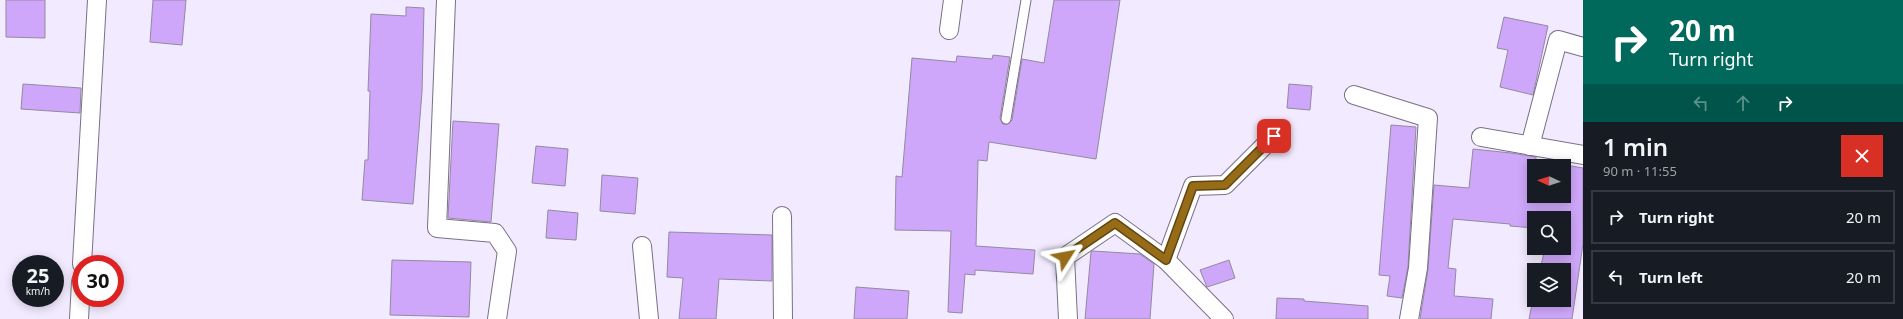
<!DOCTYPE html>
<meta charset="utf-8">
<style>
body{margin:0;font-family:"Noto Sans",sans-serif;background:#242831;color:#f1f3f6;height:100vh;display:flex;flex-direction:column;font-size:15px;white-space:nowrap}
*{box-sizing:border-box;margin:0}
p{font-size:13px;color:#9ea1a6}
.icon{flex:none;width:22px;height:22px;fill:none;stroke:currentColor;stroke-width:2;stroke-linecap:round;stroke-linejoin:round}
.map{position:relative;flex:1;overflow:hidden}
.sheet{display:flex;flex-direction:column;background:#171b24;width:320px}
.sheet>*{flex:none}
.hud{background:#00695c;color:#fff;overflow:hidden}
.needle{width:26px;rotate:273deg}
.fabs{position:absolute;left:1527px;top:159px;display:grid;gap:8px}
.fabs a{display:grid;place-items:center;width:44px;height:44px;border-radius:0px;background:#171b24;box-shadow:0 2px 10px #0003;font-size:20px}
.speed{position:absolute;left:12px;top:255px;display:flex;gap:8px;font-size:20px;font-weight:700;text-align:center}
.speed>*{display:grid;place-content:center;width:52px;height:52px;border-radius:50%;background:#171b24;box-shadow:0 2px 10px #0003;line-height:1}
.speed small{font-size:10px;font-weight:400}
.speed .limit{border:6px solid #d22;background:#fff;color:#111}
.pin{position:absolute;display:grid;place-items:center;width:34px;height:34px;color:#fff;margin:-17px;border-radius:8px;box-shadow:0 2px 6px #0006}
.me{position:absolute;width:44px;margin:-22px;rotate:56deg;stroke-linejoin:round;filter:drop-shadow(0 0 3px #0008)}
.turn{display:flex;align-items:center;gap:14px;height:84px;padding:0 20px;font-size:18px}
.turn .icon{width:52px;height:52px;stroke-width:2.5}
.turn b{display:block;font-size:28px;line-height:34px}
.lanes{display:flex;align-items:center;height:38px;padding:0 20px;background:#0003;justify-content:center;gap:20px;direction:ltr}
.lanes .off{opacity:.35}
.round{display:grid;place-items:center;flex:none;width:42px;height:42px;border-radius:0px;background:#242831}
.head{display:flex;align-items:center;justify-content:space-between;height:68px;padding:0 20px}
h1{font-size:24px;font-weight:600;line-height:30px}
ul{padding:0;list-style:none}
li{display:flex;align-items:center;gap:12px;height:54px;margin:0 8px 6px;padding:0 12px;border:2px solid #363941;border-radius:0px}
li div{flex:1}
li b{display:block;font-size:15px}
li em{font-style:normal}
main{display:flex;flex:1;min-height:0}
.map>svg:first-child{display:block}
</style>
<main>
<div class="map">
<svg width="1583" height="319" viewBox="0 0 1583 319">
<rect width="100%" height="100%" fill="#f2eafe"/>
<g fill="#cea7fa" stroke="#9389a0" fill-rule="evenodd">
<polygon points="6,0 45,0 45,38 6,37"/>
<polygon points="153,0 186,0 182,45 150,42"/>
<polygon points="1054,0 1120,0 1096,159 989,142 987,161 978,160 976,246 1035,250 1033,274 975,270 975,275 965,274 962,313 948,312 951,231 895,230 896,176 902,177 912,58 956,62 957,56 992,59 993,55 1010,57 1000,118 1003,124 1008,124 1012,120 1022,59 1044,63"/>
<polygon points="406,7 424,8 422,92 413,204 362,200 365,160 368,160 370,91 368,91 371,14 406,16"/>
<polygon points="1504,17 1548,26 1533,95 1500,87 1508,50 1497,48"/>
<polygon points="23,84 81,88 80,113 21,109"/>
<polygon points="1289,84 1312,86 1310,110 1287,108"/>
<polygon points="453,121 499,124 491,222 448,218"/>
<polygon points="1391,125 1416,127 1408,267 1402,298 1387,296 1390,276 1379,275"/>
<polygon points="536,146 568,149 565,186 532,183"/>
<path d="M 1473,149 L 1511,153 L 1536,157 L 1536,160 L 1583,168 L 1583,244 L 1572,319 L 1529,319 L 1534,295 L 1534,300 L 1564,300 L 1564,270 L 1540,270 L 1545,248 L 1564,248 L 1564,218 L 1534,218 L 1534,228 L 1510,226 L 1510,224 L 1453,219 L 1448,268 L 1456,269 L 1454,296 L 1493,299 L 1491,319 L 1420,319 L 1428,269 L 1434,185 L 1469,188 ZM 1534,166 L 1564,166 L 1564,196 L 1534,196 Z"/>
<polygon points="602,175 638,178 635,214 600,211"/>
<polygon points="548,210 578,213 576,240 546,238"/>
<polygon points="669,232 772,235 772,281 719,279 716,319 679,319 683,278 667,277"/>
<polygon points="1093,251 1140,254 1154,264 1150,319 1085,319 1091,252"/>
<polygon points="392,260 471,262 469,317 390,315"/>
<polygon points="1229,260 1235,278 1207,287 1200,270"/>
<polygon points="856,287 909,291 907,319 854,319"/>
<polygon points="1277,298 1304,299 1304,301 1368,306 1368,319 1276,319"/>
</g>
<g fill="none" stroke-linecap="round" stroke-linejoin="round">
<defs>
<polyline id="lane" points="1006,119 1026,0"/>
<g id="street">
<polyline points="446,0 437,228 495,233 507,251 497,319"/>
<polyline points="949,30 953,0"/>
<polyline points="1354,95 1428,118 1418,268 1409,319"/>
<polyline points="1481,137 1583,155"/>
<polyline points="1530,146 1558,40 1583,47"/>
<polyline points="782,216 783,319"/>
<polyline points="642,246 649,319"/>
<polyline points="1166,260 1224,319"/>
<polyline points="82,264 97,0"/>
<polyline points="79,319 81,282"/>
<polyline points="1068,319 1065,257 1115,223 1166,260 1193,186 1225,185 1274,136"/>
</g>
</defs>
<use href="#lane" stroke="#7a7086" stroke-width="11"/>
<use href="#street" stroke="#7a7086" stroke-width="20"/>
<use href="#lane" stroke="#fff" stroke-width="9"/>
<use href="#street" stroke="#fff" stroke-width="18"/>
</g>
<g fill="none" stroke-linecap="round" stroke-linejoin="round">
<defs>
<polyline id="route" points="1065,257 1115,223 1166,260 1193,186 1225,185 1274,136"/>
</defs>
<use href="#route" stroke="#624610" stroke-width="10"/>
<use href="#route" stroke="#976c19" stroke-width="7"/>
</g>
</svg>
<div class="fabs">
<a><svg class="needle" viewBox="-14 -14 28 28"><path d="M0-13l5 13h-10z" fill="#e53935"/><path d="M0 13l5-13h-10z" fill="#9ea1a6"/></svg></a>
<a><svg class="icon" aria-label="search" viewBox="0 0 24 24"><circle cx="10" cy="10" r="6"/><path d="M15 15l6 6"/></svg></a>
<a><svg class="icon" aria-label="layers" viewBox="0 0 24 24"><path d="M12 4l9 5-9 5-9-5zM3 14l9 5 9-5"/></svg></a>
</div>
<div class="speed"><div>25<small>km/h</small></div><div class="limit">30</div></div>
<div class="pin" style="left:1274px;top:136px;background:#d93025"><svg class="icon" aria-label="arrive" viewBox="0 0 24 24"><path d="M6 21V4h12l-3 4 3 4H6"/></svg></div>
<svg class="me" style="left:1065px;top:257px" viewBox="-20 -20 40 40"><path d="M0-17L14 15 0 8-14 15z" fill="#976c19" stroke="#fff" stroke-width="4"/></svg>
</div>
<section class="sheet">
<div class="hud">
<div class="turn"><svg class="icon" aria-label="right" viewBox="0 0 24 24"><path d="M7 20v-9h11M14 6l5 5-5 5"/></svg><div><b>20 m</b>Turn right</div></div>
<div class="lanes"><svg class="icon off" aria-label="left" viewBox="0 0 24 24"><path d="M17 20v-9H6M10 6l-5 5 5 5"/></svg><svg class="icon off" aria-label="ahead" viewBox="0 0 24 24"><path d="M12 20V5M6 11l6-6 6 6"/></svg><svg class="icon" aria-label="right" viewBox="0 0 24 24"><path d="M7 20v-9h11M14 6l5 5-5 5"/></svg></div>
</div>
<div class="head"><div><h1>1 min</h1><p>90 m · 11:55</p></div><a class="round" style="background:#d93025;color:#fff"><svg class="icon" aria-label="close" viewBox="0 0 24 24"><path d="M6 6l12 12M18 6L6 18"/></svg></a></div>
<ul>
<li><svg class="icon" aria-label="right" viewBox="0 0 24 24"><path d="M7 20v-9h11M14 6l5 5-5 5"/></svg><div><b>Turn right</b></div><em>20 m</em></li>
<li><svg class="icon" aria-label="left" viewBox="0 0 24 24"><path d="M17 20v-9H6M10 6l-5 5 5 5"/></svg><div><b>Turn left</b></div><em>20 m</em></li>
</ul>
</section>
</main>
